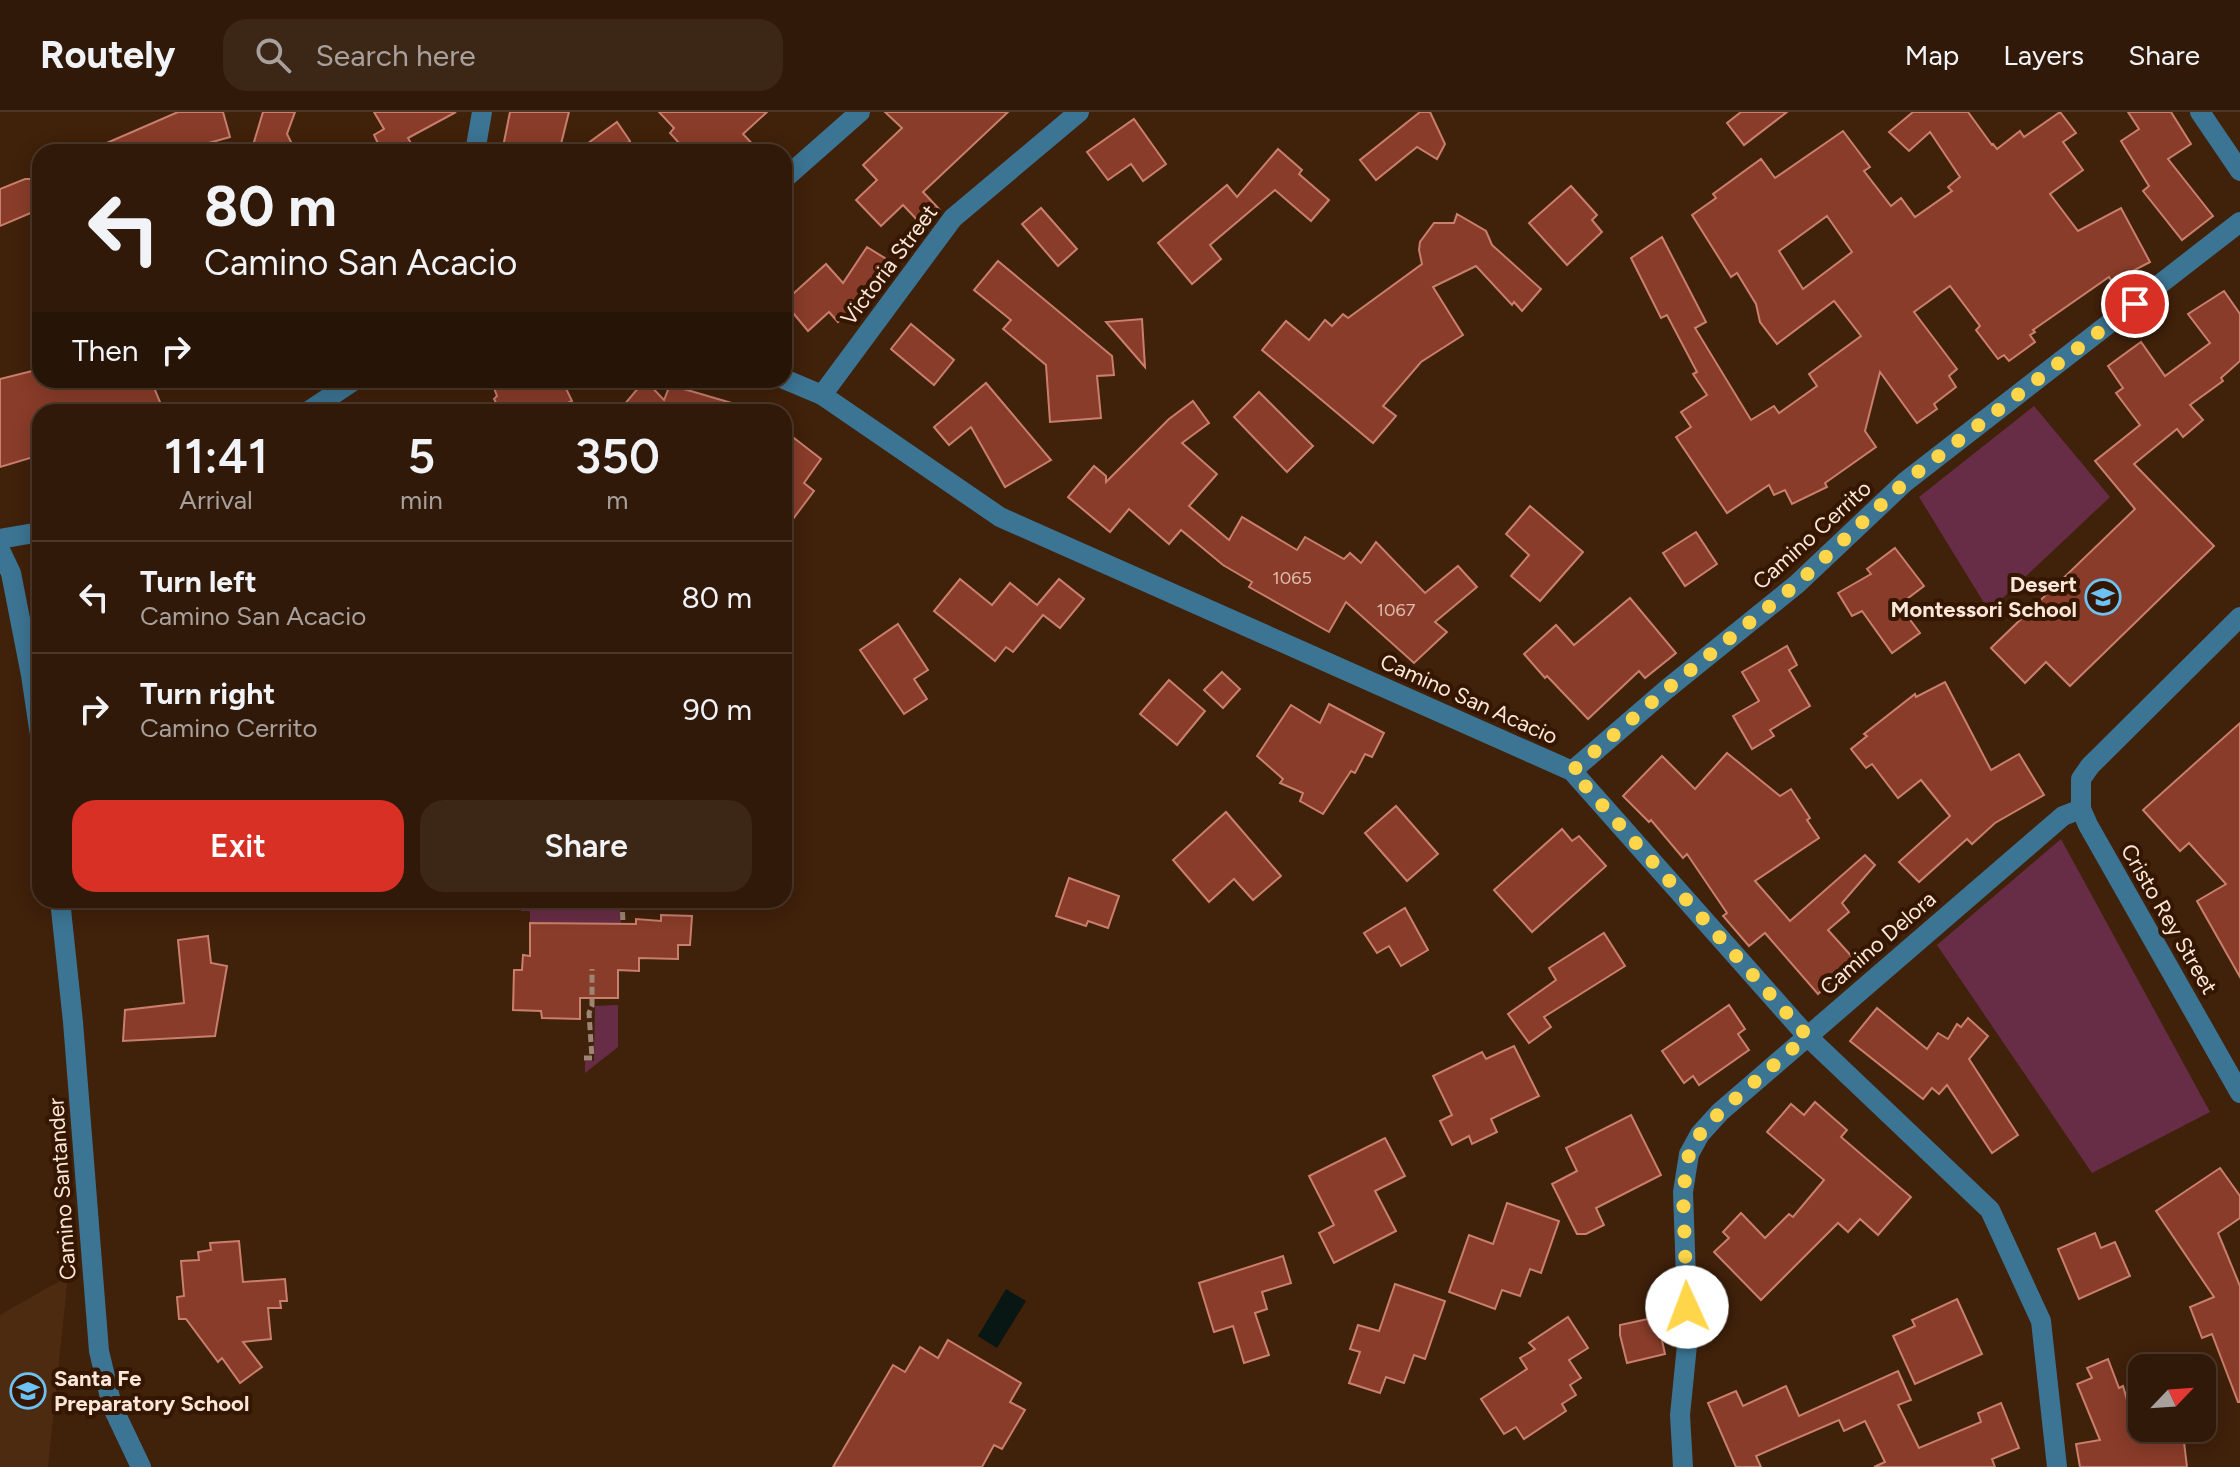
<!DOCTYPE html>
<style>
body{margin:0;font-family:Figtree,sans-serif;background:#3c2616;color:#f1f3f6;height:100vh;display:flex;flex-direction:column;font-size:30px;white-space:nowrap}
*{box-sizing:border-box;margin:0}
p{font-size:26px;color:#a8a09c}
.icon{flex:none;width:44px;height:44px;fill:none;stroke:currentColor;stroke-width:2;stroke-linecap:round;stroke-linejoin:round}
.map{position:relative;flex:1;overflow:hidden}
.details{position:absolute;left:32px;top:292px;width:760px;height:504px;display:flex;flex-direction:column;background:#301908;border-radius:24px;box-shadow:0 4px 20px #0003,0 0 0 2px #4b3829}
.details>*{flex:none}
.guide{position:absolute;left:32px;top:32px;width:760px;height:244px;border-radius:24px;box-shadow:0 4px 20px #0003,0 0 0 2px #4b3829;background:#301908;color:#f1f3f6;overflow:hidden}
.needle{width:52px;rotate:65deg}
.buttons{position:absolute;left:2128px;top:1242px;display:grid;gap:16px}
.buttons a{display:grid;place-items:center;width:88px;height:88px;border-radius:16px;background:#301908;box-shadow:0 4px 20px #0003,0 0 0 2px #4b3829;font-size:40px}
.pin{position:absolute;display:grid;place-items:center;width:68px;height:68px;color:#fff;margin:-34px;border:4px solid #fff;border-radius:50%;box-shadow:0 2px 8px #0007}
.me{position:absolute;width:88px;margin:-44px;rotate:358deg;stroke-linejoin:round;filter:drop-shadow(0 0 6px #0008)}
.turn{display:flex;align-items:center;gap:28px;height:168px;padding:0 40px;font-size:36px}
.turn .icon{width:104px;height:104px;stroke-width:2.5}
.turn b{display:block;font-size:56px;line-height:68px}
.then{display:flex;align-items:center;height:76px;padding:0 40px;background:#0003;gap:16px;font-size:30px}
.eta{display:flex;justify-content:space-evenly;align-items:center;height:136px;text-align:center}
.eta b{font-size:48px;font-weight:600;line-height:56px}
.primary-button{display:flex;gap:16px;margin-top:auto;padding:16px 40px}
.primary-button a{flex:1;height:92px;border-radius:24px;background:#d93025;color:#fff;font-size:32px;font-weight:600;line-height:92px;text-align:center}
.primary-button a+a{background:#3c2616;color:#f1f3f6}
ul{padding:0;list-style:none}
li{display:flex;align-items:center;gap:24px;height:112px;padding:0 40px;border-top:2px solid #4b3829}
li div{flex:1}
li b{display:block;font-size:30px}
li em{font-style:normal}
header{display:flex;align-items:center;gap:48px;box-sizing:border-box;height:112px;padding:0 40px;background:#301908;border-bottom:2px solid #4b3829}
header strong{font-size:38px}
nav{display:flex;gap:44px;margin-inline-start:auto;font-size:28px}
.search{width:560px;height:72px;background:#3c2616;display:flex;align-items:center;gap:20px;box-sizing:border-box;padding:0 28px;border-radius:24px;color:#a8a09c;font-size:30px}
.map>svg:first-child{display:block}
</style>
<header>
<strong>Routely</strong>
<div class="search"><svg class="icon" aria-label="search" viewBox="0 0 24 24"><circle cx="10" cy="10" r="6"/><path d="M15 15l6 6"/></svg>Search here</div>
<nav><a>Map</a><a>Layers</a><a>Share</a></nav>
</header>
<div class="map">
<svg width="2240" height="1355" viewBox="0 0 2240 1355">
<rect width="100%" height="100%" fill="#40210a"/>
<polygon fill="#4d2b10" points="68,1164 48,1355 0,1355 0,1203"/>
<g fill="#682d46">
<polygon points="2034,294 2110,385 1989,499 1919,385"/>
<polygon points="2061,727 2210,1000 2092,1061 1937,833"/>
<polygon points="521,788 620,788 621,812 530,811 530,799 521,799"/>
<polygon points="618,893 618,935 585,961 585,949 594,949 595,894"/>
</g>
<polygon fill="#081713" points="1006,1177 1026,1189 997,1236 978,1224"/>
<g fill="#893c29" stroke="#c97f6c" stroke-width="2" fill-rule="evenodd">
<polygon points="178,0 223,0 230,25 177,40 86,40"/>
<polygon points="263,0 295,0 287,22 296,40 251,40"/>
<polygon points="374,0 456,0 408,26 416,40 382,40 374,23 384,17"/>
<polygon points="510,0 569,0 559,40 502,40"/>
<polygon points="659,0 767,0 743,22 760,40 687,40 670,21 674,16"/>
<polygon points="885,0 1008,0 923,80 940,98 923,114 903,93 881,114 856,88 877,68 863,53 902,16"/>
<polygon points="1420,0 1430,0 1445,32 1437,47 1417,35 1376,68 1360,48"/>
<polygon points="1741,0 1787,0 1744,33 1727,11"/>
<path d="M 1913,0 L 1968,0 L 1992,33 L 1993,32 L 1997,37 L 2020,19 L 2024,25 L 2060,0 L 2076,21 L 2063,30 L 2083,58 L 2050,82 L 2078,119 L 2121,96 L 2150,150 L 2112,170 L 2109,165 L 2033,218 L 2035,220 L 2030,223 L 2035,230 L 2009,249 L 2004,243 L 1998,247 L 1976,218 L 1980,214 L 1950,174 L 1914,200 L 1957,257 L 1949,264 L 1956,275 L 1934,292 L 1937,297 L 1917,311 L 1880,260 L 1865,319 L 1876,335 L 1825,371 L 1827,375 L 1792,392 L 1785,378 L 1774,383 L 1769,373 L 1727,401 L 1676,325 L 1691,315 L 1681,300 L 1707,283 L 1693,262 L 1697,260 L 1667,203 L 1661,206 L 1631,146 L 1662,125 L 1706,210 L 1695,216 L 1751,308 L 1774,294 L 1779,301 L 1817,274 L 1809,262 L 1861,224 L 1834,189 L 1777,232 L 1760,210 L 1756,192 L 1737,161 L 1731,165 L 1692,103 L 1716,86 L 1713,82 L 1761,47 L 1775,66 L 1843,19 L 1870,55 L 1864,59 L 1891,94 L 1901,86 L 1915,105 L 1952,79 L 1948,75 L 1960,65 L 1930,20 L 1909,39 L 1889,20 ZM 1827,104 L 1852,140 L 1803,177 L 1779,139 Z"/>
<polygon points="2128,0 2171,0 2191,32 2168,47 2213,104 2182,128 2143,79 2149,74 2121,29 2139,17"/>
<polygon points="1134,7 1166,52 1143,69 1131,52 1108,68 1087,40"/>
<polygon points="617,10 630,29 617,40 576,40"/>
<polygon points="1278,37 1302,58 1299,62 1329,88 1311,109 1275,78 1210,133 1221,147 1192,172 1158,131 1227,73 1237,85"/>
<polygon points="25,67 34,67 40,83 40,97 0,114 0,77"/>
<polygon points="1571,74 1597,103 1592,108 1602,120 1567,153 1529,111"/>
<polygon points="1041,96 1077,137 1058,154 1022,112"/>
<polygon points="1457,102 1486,119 1492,133 1541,177 1522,199 1514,190 1512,193 1476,154 1433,175 1463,223 1421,250 1383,294 1396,304 1373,331 1262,238 1286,209 1309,228 1325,208 1332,214 1343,202 1348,206 1422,152 1419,138 1420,130 1434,111 1454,111"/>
<polygon points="867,135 888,148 867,180 869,183 838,210 829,200 808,219 784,190 826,152 843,171"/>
<polygon points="998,149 1112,244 1114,263 1097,264 1101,306 1050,310 1046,253 1003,217 1011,208 974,178"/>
<polygon points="2224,179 2240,202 2240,249 2221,266 2223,269 2190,293 2203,308 2183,325 2177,317 2134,352 2214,434 2070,574 2046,550 2025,571 1991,536 2135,397 2095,349 2140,313 2116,281 2123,276 2108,254 2141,230 2165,264 2210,231 2188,202"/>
<polygon points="1142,207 1145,255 1106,210"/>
<polygon points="911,212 954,248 934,273 891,237"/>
<polygon points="40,257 40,268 151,268 164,300 40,300 40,343 0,355 0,267"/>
<polygon points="515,268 562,268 572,289 548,300 501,300 494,287 497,284 494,276"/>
<polygon points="645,268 664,288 670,273 742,294 741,300 618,300"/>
<polygon points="986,271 1051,348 1005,375 971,315 949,333 934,315"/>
<polygon points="1259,280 1313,334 1287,360 1234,305"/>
<polygon points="1193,289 1209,311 1182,331 1217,362 1189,394 1229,428 1242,405 1297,438 1305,425 1344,447 1350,441 1361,451 1376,430 1425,481 1458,454 1477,475 1435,510 1447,520 1414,551 1346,490 1329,520 1249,475 1252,470 1223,453 1181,418 1169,432 1129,397 1110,420 1068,385 1094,354 1106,364 1106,370 1169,307"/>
<polygon points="794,326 821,347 804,371 814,379 784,419 784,340"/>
<polygon points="1530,394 1583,440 1540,489 1511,464 1529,443 1506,422"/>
<polygon points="1696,420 1717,452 1685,474 1663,441"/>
<polygon points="1895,436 1924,474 1899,493 1920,521 1892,541 1862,499 1852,504 1838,481 1871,462 1867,457"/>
<polygon points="960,467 992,493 1010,471 1037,493 1059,467 1084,487 1060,516 1043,503 1013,540 1006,535 995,549 934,499"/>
<polygon points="1630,486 1676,541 1645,566 1639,559 1588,607 1547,564 1545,566 1524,542 1556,513 1574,533"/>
<polygon points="898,512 928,558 914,567 927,587 904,602 860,538"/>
<polygon points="1787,534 1797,553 1789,558 1810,594 1770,618 1774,624 1752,637 1733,604 1759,589 1742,560"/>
<polygon points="1222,560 1240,577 1223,596 1204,578"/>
<polygon points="1169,568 1205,599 1177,633 1140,602"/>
<polygon points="1945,570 1991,658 2019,642 2044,683 1995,711 1972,732 1967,727 1919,770 1899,750 1950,704 1921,668 1898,686 1872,652 1866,656 1851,637 1867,624 1864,622 1915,582 1916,585"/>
<polygon points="1329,592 1384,621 1372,645 1365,642 1355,661 1351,659 1323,702 1300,689 1303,681 1280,671 1283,667 1257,644 1291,593 1320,611"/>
<polygon points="2240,611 2240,865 2197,789 2226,772 2189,731 2180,739 2143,698"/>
<polygon points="1727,641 1780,684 1791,677 1810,706 1807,708 1819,726 1755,769 1790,809 1865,743 1875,753 1842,791 1849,800 1828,818 1854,847 1818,882 1765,821 1749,834 1723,804 1727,801 1687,742 1683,746 1651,708 1649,710 1623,684 1662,644 1695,677"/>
<polygon points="1396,694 1438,742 1407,769 1365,721"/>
<polygon points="1226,700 1281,764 1253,788 1234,767 1209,790 1173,748"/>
<polygon points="1562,717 1572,729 1579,724 1606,754 1532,820 1494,778"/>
<polygon points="1069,766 1119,784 1108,816 1088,809 1086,814 1056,804"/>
<polygon points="1405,796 1428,838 1401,854 1389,834 1377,841 1364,821"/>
<polygon points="661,803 692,804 690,833 678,833 678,847 639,846 639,859 618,858 618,886 580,886 580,907 542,906 541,899 513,898 514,858 522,858 523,843 530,844 530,811 636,812 636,807 661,809"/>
<polygon points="1604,821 1625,854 1544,905 1551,915 1529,931 1508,902 1556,868 1549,856"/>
<polygon points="208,824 211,851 227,854 215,924 123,929 125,898 184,891 178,828"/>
<polygon points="1729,893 1745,917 1738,922 1749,938 1699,973 1693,964 1684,971 1662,939"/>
<polygon points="1877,896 1927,937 1938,921 1948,927 1957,912 1961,915 1968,906 1988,924 1969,947 2018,1023 1992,1041 1947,973 1939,982 1932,976 1923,987 1850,929"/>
<polygon points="1514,934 1539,984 1491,1007 1497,1020 1472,1032 1469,1024 1452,1033 1440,1009 1452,1003 1433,964 1482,940 1486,947"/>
<polygon points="1815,990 1847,1018 1841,1025 1911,1085 1878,1123 1860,1107 1848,1120 1838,1111 1761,1188 1714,1140 1729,1126 1723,1120 1741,1101 1765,1126 1789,1102 1793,1105 1824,1068 1767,1020 1791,992 1804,1003"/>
<polygon points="1631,1003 1661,1063 1596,1096 1604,1113 1586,1122 1577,1122 1552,1072 1577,1059 1566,1036"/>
<polygon points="1385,1026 1405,1064 1375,1079 1396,1119 1334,1151 1319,1121 1334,1113 1309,1064"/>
<polygon points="2220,1056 2240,1084 2240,1106 2218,1121 2240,1174 2240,1290 2238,1290 2212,1222 2202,1226 2190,1195 2214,1185 2156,1099"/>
<polygon points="1507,1091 1559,1109 1541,1161 1530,1157 1520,1184 1502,1178 1495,1197 1449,1180 1469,1123 1493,1132"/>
<polygon points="2095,1121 2101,1136 2115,1130 2130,1164 2079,1187 2058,1137"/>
<polygon points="239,1129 243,1170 285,1167 287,1189 280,1189 281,1196 268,1196 271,1227 243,1230 262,1255 240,1271 222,1246 218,1250 186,1207 179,1207 177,1185 184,1184 181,1149 199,1148 198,1140 211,1138 210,1131"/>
<polygon points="1283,1144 1291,1171 1262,1180 1267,1197 1255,1201 1269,1243 1244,1251 1233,1214 1214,1220 1199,1171"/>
<polygon points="1395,1172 1445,1189 1425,1247 1414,1243 1404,1271 1386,1265 1380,1281 1349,1271 1360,1240 1350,1237 1358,1213 1379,1219"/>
<polygon points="1957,1187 1982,1242 1915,1272 1893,1224 1915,1214 1912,1208"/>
<polygon points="1568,1205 1588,1236 1569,1248 1581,1266 1570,1273 1576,1283 1562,1292 1566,1299 1524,1327 1516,1315 1504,1322 1481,1287 1527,1257 1520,1246 1535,1237 1529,1231"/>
<polygon points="1657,1205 1665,1242 1627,1251 1620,1223 1620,1213"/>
<polygon points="948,1228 1021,1271 1010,1290 1025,1298 1002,1337 994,1333 982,1355 833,1355 893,1253 905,1260 920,1235 938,1246"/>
<polygon points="2108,1247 2119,1276 2123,1274 2129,1295 2134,1294 2146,1324 2176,1321 2178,1330 2184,1330 2187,1355 2080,1355 2076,1332 2100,1328 2077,1272 2092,1266 2087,1256"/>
<polygon points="1898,1259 1911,1288 1898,1293 1919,1336 1981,1310 1978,1301 2001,1291 2019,1336 1992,1347 1995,1355 1874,1355 1885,1350 1865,1309 1844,1319 1839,1308 1756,1344 1761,1355 1736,1355 1708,1291 1736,1279 1743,1294 1786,1274 1799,1304"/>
</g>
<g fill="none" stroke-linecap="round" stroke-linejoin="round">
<g stroke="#9e8472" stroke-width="5" stroke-dasharray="8 4" stroke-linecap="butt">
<polyline points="622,788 623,812"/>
<polyline points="584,946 592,946 589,901 592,894 592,857"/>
</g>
<g stroke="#3c7493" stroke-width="20">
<polyline points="2200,0 2240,59"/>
<polyline points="475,40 482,0"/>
<polyline points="784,67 860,0"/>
<polyline points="784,267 822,283 1000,405 1572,659 1807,924 1990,1098 2041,1209 2057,1355"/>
<polyline points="822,283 953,106 1079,0"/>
<polyline points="307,300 355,268"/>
<polyline points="0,427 40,420"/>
<polyline points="0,438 11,461 31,563 40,623"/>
<polyline points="1572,659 1667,577 1797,472 1905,370 2240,110"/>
<polyline points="2081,697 2088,713 2240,981"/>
<polyline points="60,788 73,910 99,1239 112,1294 141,1355"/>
<polyline points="1683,1355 1680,1303 1688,1223 1683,1080 1689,1042 1700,1022 1720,1000 2063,704 2081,697 2081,667 2090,654 2240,505"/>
</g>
</g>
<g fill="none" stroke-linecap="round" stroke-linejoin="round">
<polyline stroke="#ffd54a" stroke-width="14" stroke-dasharray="0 25.2" points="1687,1195 1683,1080 1689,1042 1700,1022 1720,1000 1807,924 1572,659 1667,577 1797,472 1905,370 2135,192"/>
</g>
<defs>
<symbol id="school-ring" viewBox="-11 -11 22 22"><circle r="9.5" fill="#351701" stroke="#6dc2f3" stroke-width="1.5"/><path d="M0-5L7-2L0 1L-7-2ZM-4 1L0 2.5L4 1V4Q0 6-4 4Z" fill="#6dc2f3"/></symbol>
</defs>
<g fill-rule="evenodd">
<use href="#school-ring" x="2083" y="465" width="40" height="40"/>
<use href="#school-ring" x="8" y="1259" width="40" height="40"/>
</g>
<g text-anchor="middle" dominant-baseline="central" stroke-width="8" stroke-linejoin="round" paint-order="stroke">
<g font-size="18" fill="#debcad">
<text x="1292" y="466">1065</text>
<text x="1396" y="498">1067</text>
</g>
<g font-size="22" fill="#fbe7d9" stroke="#351701">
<text transform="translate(889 153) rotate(-53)">Victoria Street</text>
<text transform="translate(1812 423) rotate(-42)">Camino Cerrito</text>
<text transform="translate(1469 587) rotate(24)">Camino San Acacio</text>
<text transform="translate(2169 807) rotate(60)">Cristo Rey Street</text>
<text transform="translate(1878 831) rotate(-41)">Camino Delora</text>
<text transform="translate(62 1077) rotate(-94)">Camino Santander</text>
</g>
<g font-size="22" font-weight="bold" fill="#fbe7d9" stroke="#351701" text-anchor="end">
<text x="2077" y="472">Desert<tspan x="2077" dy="25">Montessori School</tspan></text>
<text x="54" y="1266" text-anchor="start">Santa Fe<tspan x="54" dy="25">Preparatory School</tspan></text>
</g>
</g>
</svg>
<div class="buttons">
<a><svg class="needle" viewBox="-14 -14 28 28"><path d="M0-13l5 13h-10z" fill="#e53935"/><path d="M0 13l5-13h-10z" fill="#a8a09c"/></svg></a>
</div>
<div class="pin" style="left:2135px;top:192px;background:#d93025"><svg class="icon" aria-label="arrive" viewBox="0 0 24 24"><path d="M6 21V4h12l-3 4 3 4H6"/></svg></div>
<svg class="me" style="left:1687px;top:1195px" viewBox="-20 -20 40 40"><circle r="19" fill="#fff"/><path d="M0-13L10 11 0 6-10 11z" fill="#ffd54a"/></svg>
<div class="guide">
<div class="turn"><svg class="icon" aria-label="left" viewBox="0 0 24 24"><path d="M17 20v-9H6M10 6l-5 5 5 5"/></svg><div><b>80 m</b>Camino San Acacio</div></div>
<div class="then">Then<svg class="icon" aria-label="right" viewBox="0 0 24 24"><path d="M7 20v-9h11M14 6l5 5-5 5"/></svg></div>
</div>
<section class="details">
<div class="eta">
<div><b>11:41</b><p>Arrival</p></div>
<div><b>5</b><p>min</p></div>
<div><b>350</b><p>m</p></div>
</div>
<ul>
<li><svg class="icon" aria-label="left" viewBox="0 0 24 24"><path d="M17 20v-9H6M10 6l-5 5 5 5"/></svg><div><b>Turn left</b><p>Camino San Acacio</p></div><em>80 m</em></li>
<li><svg class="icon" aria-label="right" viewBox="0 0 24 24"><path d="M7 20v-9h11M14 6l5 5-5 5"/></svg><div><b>Turn right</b><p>Camino Cerrito</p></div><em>90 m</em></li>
</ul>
<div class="primary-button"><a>Exit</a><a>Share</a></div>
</section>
</div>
